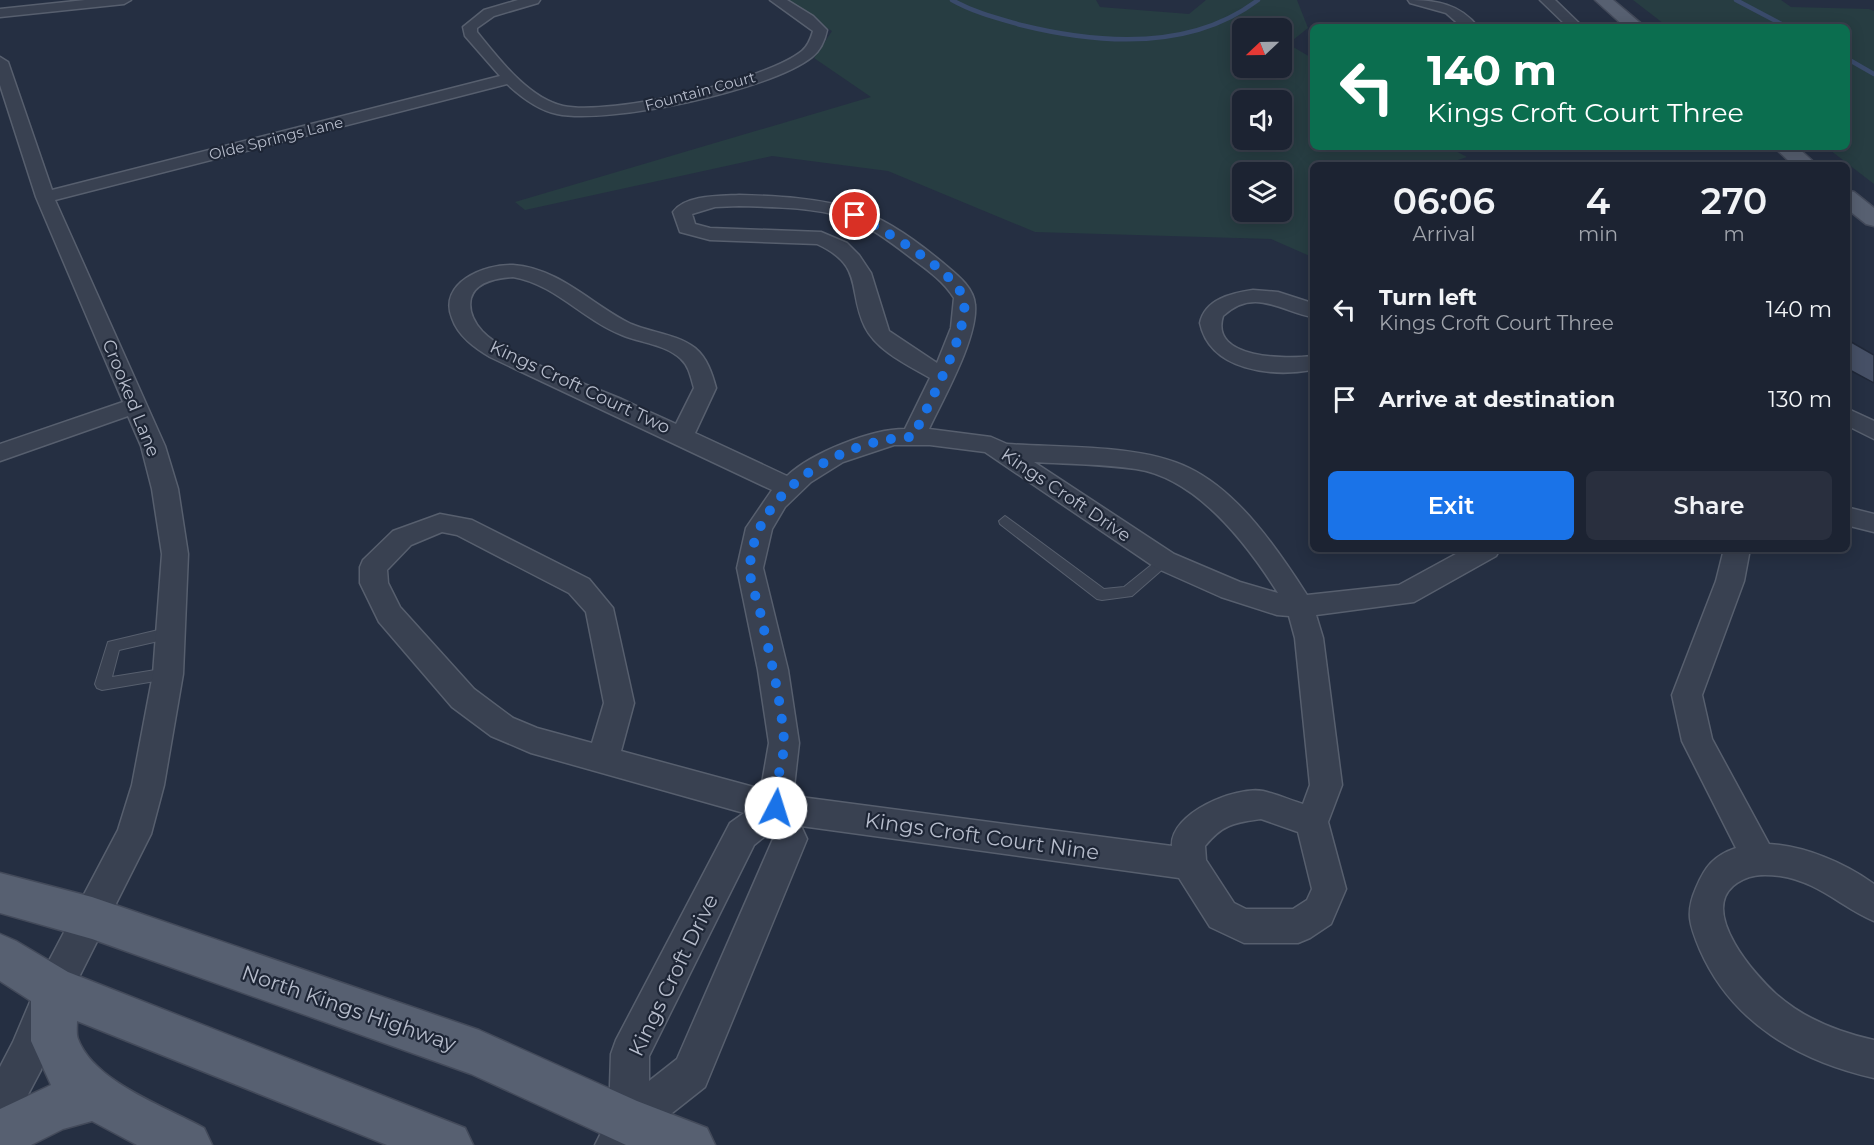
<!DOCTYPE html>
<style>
body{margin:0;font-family:Montserrat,sans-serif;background:#292f3e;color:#f1f3f6;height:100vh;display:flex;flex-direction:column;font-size:22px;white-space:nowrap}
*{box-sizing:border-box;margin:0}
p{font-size:20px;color:#a0a4ac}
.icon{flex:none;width:33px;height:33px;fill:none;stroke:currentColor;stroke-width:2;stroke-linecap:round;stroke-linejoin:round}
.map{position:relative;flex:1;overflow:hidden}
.side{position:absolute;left:1310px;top:162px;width:540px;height:390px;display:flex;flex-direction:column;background:#1c2332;border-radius:9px;box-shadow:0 3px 15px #0003,0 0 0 2px #3a404d}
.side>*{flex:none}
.banner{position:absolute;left:1310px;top:24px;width:540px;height:126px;border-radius:9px;box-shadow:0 3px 15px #0003,0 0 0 2px #3a404d;background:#0b6e4f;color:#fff;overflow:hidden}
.needle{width:39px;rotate:248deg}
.buttons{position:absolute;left:1232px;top:18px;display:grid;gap:12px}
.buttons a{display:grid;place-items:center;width:60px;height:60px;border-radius:9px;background:#1c2332;box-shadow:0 3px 15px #0003,0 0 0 2px #3a404d;font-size:30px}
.pin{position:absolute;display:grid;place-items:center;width:51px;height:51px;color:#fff;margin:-26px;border:3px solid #fff;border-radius:50%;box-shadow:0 2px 6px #0007}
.me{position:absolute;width:66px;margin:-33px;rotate:5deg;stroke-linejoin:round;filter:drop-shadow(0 0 4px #0008)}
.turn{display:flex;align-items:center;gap:21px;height:126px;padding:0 18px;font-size:27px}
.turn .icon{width:78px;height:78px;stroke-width:2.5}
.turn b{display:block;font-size:42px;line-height:51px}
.eta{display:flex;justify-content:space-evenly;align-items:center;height:102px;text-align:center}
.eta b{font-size:36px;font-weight:600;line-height:42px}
.action{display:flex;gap:12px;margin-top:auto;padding:12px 18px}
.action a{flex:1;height:69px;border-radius:9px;background:#1a73e8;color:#fff;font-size:24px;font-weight:600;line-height:69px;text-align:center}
.action a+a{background:#292f3e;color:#f1f3f6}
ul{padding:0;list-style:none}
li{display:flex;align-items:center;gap:18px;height:90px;padding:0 18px}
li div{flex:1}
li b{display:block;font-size:22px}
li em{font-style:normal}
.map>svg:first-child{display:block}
</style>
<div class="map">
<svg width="1874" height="1145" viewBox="0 0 1874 1145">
<rect width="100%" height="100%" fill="#252f42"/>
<g fill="#273d42" fill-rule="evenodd">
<path d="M 787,0 L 1096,0 L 1100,7 L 1189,14 L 1206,0 L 1297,0 L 1308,28 L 1288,44 L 1312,58 L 1312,147 L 1448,147 L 1467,157 L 1443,165 L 1312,165 L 1312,257 L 1271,239 L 1035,232 L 888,171 L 772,156 L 525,210 L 515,202 L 871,97 L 814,58 L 832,31 L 782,2 ZM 1242,28 L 1281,28 L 1281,68 L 1242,68 ZM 1242,100 L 1281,100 L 1281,140 L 1242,140 ZM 1242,172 L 1281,172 L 1281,212 L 1242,212 Z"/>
<polygon points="1633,0 1781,0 1791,7 1869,9 1874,11 1874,184 1826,147 1846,147 1846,27 1668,27"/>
</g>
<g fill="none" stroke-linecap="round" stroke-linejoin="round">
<g stroke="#3a4b6b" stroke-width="4.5">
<path d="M 952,0 C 973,12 997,18 1021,25 C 1098,44 1191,51 1258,0"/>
<polyline points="1736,0 1787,27"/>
<polyline points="1846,58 1874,74"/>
</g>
</g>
<polygon fill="#465066" stroke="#202838" stroke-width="1.5" points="1846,339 1874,355 1874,383 1846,368"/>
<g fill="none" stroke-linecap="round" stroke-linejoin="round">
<defs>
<g id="lane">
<polygon points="1005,516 1104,589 1124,587 1160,558 1170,558 1172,561 1132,596 1102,600 1097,599 1000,524 999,521"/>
<polygon points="171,627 176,629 178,633 176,637 119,650 112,677 168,668 173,670 175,674 173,678 102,690 97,688 95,684 108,642"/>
</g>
<g id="street">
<polygon points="85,0 131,0 124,4 0,17 0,9"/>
<path d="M 518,0 L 540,0 L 538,3 L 494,16 L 477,28 L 477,32 C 499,59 528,98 563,106 C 611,116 765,81 802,51 C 808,46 811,38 813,31 L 770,0 L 787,0 L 813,16 L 827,30 C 825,40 820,51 812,57 C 771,90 608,125 557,114 C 538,110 521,97 507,84 L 55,200 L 165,446 L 178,489 L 188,554 L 183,674 L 164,785 L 151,834 L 68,999 L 41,1070 L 14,1121 L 0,1127 L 0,1067 L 13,1042 L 41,976 L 118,830 L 132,785 L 153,674 L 162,554 L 152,489 L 141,446 L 128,416 L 0,461 L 0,444 L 123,402 L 36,197 L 0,85 L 0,57 L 8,62 L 52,190 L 500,76 L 465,36 L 463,27 L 484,10 Z"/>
<path d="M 1408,0 C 1436,0 1460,4 1478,27 L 1462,27 L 1446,13 L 1410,3 Z"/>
<polygon points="1540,0 1555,0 1583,27 1568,27"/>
<path d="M 739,195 C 778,196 819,198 857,210 C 887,219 919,243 943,263 C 956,274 974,287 975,305 C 978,338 943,399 929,429 L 991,437 L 1007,444 C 1061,448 1140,444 1189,468 C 1239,492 1278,550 1307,595 L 1399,585 L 1465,549 L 1500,549 L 1496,556 L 1414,602 L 1316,615 L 1323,638 L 1342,785 L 1328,822 L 1346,889 L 1331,924 L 1310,938 L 1298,943 L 1244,943 L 1210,927 L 1179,878 L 801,826 L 807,839 L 705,1087 L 643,1136 L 638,1145 L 595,1145 L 609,1117 L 611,1054 L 616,1040 L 730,823 L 744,813 L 531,753 L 491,736 L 452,707 L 379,622 L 360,583 L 360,567 L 363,560 L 393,531 L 440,514 L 472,520 L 589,579 L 613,608 L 634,703 L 621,751 L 761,789 L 769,743 L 758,670 L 737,568 L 746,528 L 772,490 L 490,357 C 475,348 458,336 452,318 C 438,283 484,264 513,265 C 559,268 592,305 631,324 C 652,333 677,334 695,348 C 707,358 712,373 716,388 L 695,433 L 787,476 C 811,453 871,429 905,429 L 930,378 C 908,365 877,351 865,327 C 847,290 865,266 817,244 L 710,240 L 680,232 L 673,212 C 685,195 719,196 739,195 ZM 739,206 C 773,207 811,207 844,217 C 869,225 893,244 914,260 C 929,271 944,282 954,298 L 951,328 L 937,363 L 889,331 L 871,273 L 859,255 L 847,243 L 821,232 L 710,228 L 695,224 L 692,214 L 715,207 ZM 513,277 C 555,284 583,320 622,335 C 641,343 665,344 681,359 C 689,366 691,378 694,388 L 676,424 C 659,416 642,409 626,401 C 588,384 509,359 482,331 C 474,322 468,311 471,298 C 476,281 498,278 513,277 ZM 894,445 L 930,445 L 985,452 L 1156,568 L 1221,597 L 1277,615 L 1289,616 L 1295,638 L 1310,785 L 1303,804 C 1290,800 1276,794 1263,791 C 1235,786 1170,813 1172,846 L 793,796 L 799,743 L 788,670 L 763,568 L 772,529 L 785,507 L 811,482 L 843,462 ZM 1034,462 C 1068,464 1102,464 1136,469 C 1197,478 1247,544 1278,593 L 1240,582 L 1174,554 ZM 442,532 L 457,535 L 569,593 L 586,612 L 604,703 L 592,743 L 537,728 L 513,718 L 474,689 L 400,607 L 388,583 L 387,570 L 411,545 ZM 1261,819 L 1298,832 L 1312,889 L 1307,900 L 1293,909 L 1246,909 L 1234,903 L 1206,860 L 1205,846 C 1223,824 1234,823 1261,819 ZM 770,832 L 773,839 L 677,1059 L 649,1081 L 649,1056 L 754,845 Z"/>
<path d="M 1253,290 L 1278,292 L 1309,302 L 1312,303 L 1312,317 C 1280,311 1254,287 1223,316 C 1209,360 1288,359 1312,356 L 1312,370 C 1272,377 1210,371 1200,323 C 1205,299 1232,293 1253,290 Z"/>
<polygon points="1846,408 1874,421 1874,439 1846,425"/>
<polygon points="1846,507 1874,514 1874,532 1846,525"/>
<path d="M 1724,549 L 1750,549 L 1744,581 L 1702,695 L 1712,739 L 1769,844 C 1805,846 1845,863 1874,884 L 1874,921 C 1841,907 1819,882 1780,876 C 1762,874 1748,874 1733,886 C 1701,914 1755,975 1776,994 C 1804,1019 1838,1032 1874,1040 L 1874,1078 C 1799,1061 1732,1023 1700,950 C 1690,926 1685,913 1696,888 C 1705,867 1713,856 1736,848 L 1682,741 L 1672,695 L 1716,581 Z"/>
</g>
<g id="primary">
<polygon points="1595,0 1613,0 1645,27 1625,27"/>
<polygon points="1774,147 1797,147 1817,165 1793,165"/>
<polygon points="1846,190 1854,192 1874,208 1874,226 1866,224 1846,208"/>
<polygon points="0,873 92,897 479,1030 637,1101 707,1128 715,1145 626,1145 471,1074 92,939 0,913"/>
<path d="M 0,934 L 16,941 L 68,972 L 465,1128 L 473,1145 L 387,1145 L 77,1021 C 77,1026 76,1034 78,1039 C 94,1082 166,1107 204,1128 L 212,1145 L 137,1145 L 92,1121 L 63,1129 L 31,1145 L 0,1145 L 0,1109 L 51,1085 L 31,1041 L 31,1001 L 0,981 Z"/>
</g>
</defs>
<use href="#lane" stroke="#575f6e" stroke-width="2"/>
<use href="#street" stroke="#575f6e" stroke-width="3"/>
<use href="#primary" stroke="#434a5a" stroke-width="3"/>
<use href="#lane" fill="#394151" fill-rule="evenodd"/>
<use href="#street" fill="#394151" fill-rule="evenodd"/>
<use href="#primary" fill="#576071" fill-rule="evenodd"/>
</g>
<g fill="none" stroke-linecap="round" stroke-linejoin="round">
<path stroke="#1a73e8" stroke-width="10" stroke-dasharray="0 18" d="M 776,808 C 776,799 776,790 778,781 C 779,768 785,753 784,741 C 781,698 770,657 761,616 C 758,601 749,582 750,567 C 753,491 844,438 913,437 C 926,408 973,326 963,297 C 953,270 881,228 855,215"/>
</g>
<g text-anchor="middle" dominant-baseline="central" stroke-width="4.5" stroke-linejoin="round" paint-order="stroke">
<g font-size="15" fill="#b6bccb" stroke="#1e2636">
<text transform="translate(700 91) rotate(-15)">Fountain Court</text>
<text transform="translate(276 138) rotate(-14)">Olde Springs Lane</text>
</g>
<g font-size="18" fill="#b6bccb" stroke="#1e2636">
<text transform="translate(580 387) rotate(25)">Kings Croft Court Two</text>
<text transform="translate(131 398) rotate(68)">Crooked Lane</text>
<text transform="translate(1066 495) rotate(34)">Kings Croft Drive</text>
</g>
<g font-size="21" fill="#b6bccb" stroke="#1e2636">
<text transform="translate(982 836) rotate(8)">Kings Croft Court Nine</text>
<text transform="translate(673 975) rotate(-64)">Kings Croft Drive</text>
<text transform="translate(349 1008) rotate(19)">North Kings Highway</text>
</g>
</g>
</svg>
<div class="buttons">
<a><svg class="needle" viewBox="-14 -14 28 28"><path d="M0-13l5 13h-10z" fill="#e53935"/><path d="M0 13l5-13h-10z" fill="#a0a4ac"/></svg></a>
<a><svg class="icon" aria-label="sound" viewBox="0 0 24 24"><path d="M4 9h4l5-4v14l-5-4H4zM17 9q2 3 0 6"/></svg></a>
<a><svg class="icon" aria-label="layers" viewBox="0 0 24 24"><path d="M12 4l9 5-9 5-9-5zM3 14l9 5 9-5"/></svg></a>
</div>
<div class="pin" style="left:855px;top:215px;background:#d93025"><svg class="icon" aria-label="arrive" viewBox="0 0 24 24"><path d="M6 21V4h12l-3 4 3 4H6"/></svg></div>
<svg class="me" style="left:776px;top:808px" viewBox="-20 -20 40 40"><circle r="19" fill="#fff"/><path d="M0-13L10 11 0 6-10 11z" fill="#1a73e8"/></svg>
<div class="banner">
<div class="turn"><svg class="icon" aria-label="left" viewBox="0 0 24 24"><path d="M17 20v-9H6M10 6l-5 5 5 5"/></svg><div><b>140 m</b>Kings Croft Court Three</div></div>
</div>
<section class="side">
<div class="eta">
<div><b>06:06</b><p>Arrival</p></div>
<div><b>4</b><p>min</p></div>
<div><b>270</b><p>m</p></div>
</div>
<ul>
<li><svg class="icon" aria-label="left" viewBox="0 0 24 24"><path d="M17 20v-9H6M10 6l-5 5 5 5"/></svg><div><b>Turn left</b><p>Kings Croft Court Three</p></div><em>140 m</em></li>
<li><svg class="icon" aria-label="arrive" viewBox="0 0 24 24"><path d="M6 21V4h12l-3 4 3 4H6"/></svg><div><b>Arrive at destination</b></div><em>130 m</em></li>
</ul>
<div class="action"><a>Exit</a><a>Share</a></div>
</section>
</div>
